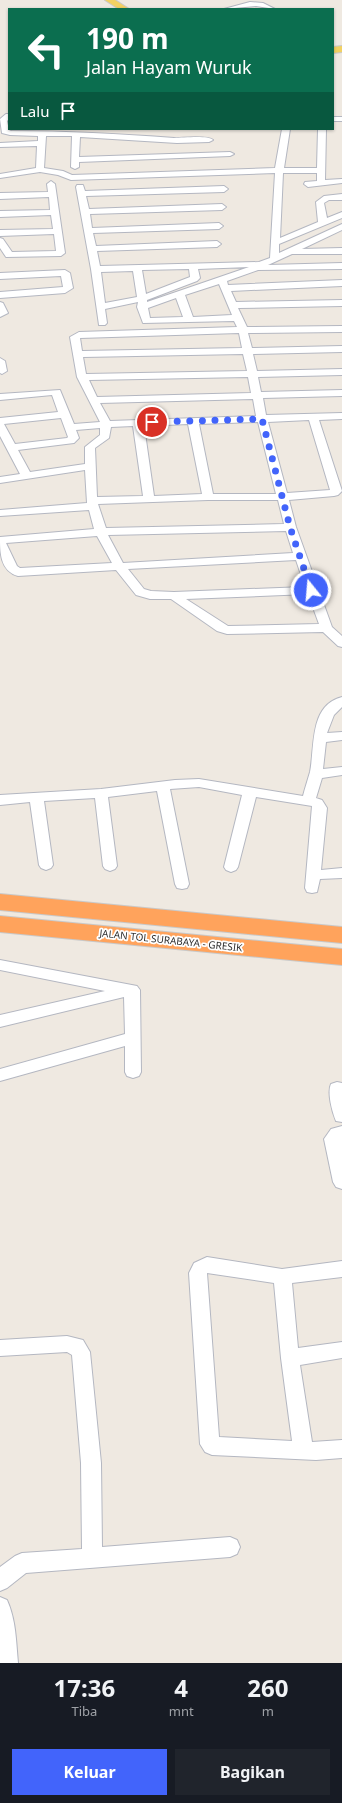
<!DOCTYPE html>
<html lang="id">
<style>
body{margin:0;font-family:"Noto Sans",sans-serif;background:#20242c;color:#f1f3f6;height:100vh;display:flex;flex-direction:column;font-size:15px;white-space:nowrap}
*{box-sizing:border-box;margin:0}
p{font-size:13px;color:#9ea1a6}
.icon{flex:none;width:22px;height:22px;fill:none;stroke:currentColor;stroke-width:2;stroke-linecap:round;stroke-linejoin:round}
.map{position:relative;height:1663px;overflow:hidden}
.drawer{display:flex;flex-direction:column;background:#171b24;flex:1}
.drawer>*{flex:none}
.top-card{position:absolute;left:8px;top:8px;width:326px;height:122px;border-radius:0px;box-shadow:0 1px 3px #0004;background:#0b6e4f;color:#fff;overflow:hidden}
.pin{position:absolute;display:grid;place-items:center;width:34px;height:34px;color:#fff;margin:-17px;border:2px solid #fff;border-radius:50%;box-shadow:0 1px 4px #0007}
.me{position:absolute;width:44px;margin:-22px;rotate:343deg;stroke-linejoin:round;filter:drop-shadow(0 0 3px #0008)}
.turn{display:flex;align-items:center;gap:14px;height:84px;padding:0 12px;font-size:18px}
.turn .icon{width:52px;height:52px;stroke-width:2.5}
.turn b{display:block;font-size:28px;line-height:34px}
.then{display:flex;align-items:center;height:38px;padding:0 12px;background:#0003;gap:8px;font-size:15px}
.eta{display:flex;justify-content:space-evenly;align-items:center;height:68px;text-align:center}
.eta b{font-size:24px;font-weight:700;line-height:28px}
.action{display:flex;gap:8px;margin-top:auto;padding:8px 12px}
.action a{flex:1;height:46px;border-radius:0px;background:#4264fb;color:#fff;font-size:16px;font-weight:700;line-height:46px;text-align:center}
.action a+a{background:#20242c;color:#f1f3f6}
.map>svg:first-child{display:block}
</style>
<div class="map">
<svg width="342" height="1663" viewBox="0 0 342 1663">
<rect width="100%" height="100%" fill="#efe9e1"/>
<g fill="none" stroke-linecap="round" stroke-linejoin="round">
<defs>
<g id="minor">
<polygon points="250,2 263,3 275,9 256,6 224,9"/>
<path d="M 6,114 L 9,114 L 9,119 L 7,121 L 9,130 L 11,131 C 66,131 120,134 174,138 C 183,138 208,135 213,140 L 209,142 L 177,143 L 80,137 L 79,157 L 230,152 L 234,154 L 230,156 L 79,162 L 79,167 L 75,169 L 71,167 L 72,136 L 46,136 L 44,168 L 63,171 L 72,175 L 275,168 L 282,129 L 290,129 L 284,168 L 317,168 L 318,129 L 326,129 L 325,180 L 342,179 L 342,183 L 308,187 L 304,184 L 305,182 L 317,181 L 317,173 L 283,173 L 280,238 L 318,222 L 316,202 L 324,196 L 342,194 L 342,200 L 329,200 L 324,203 L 327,218 L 342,212 L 342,218 L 279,244 L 279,253 L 342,224 L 342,230 L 302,249 L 342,248 L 342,254 L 292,254 L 268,265 L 342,263 L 342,269 L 258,270 L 227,281 L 228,285 L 342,280 L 342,286 L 231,291 L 236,302 L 342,300 L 342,306 L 238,308 L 247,327 L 342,326 L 342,332 L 248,333 L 252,348 L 342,346 L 342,352 L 253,354 L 257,371 L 342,369 L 342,375 L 258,377 L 261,392 L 342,390 L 342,396 L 263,398 L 266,415 L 342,413 L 342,419 L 319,420 L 342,491 L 338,495 L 334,496 L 289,500 L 296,527 L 332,627 L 342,636 L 342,647 L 338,646 L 323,632 L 227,634 L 217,631 L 171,599 L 150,599 L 136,595 L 116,570 L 18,576 C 0,571 0,552 0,537 L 94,529 L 89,510 L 0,516 L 0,510 L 87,503 L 85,470 L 0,483 L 0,477 L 20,474 L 0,436 L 0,418 L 58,412 L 52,395 L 0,400 L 0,394 L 60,390 L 74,424 L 100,422 L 77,377 L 70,337 L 79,332 L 237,327 L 234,321 L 143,323 L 137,307 L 138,302 L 105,309 L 107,323 L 105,325 L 99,325 L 91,269 L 76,187 L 77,185 L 83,185 L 85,191 L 224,186 L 228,189 L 224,192 L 86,196 L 89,209 L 222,204 L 226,207 L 222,210 L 90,214 L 92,228 L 219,223 L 223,226 L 219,229 L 93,233 L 96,246 L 217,241 L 221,244 L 217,247 L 97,251 L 100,266 L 259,262 L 270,258 L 275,173 L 71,180 L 58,175 L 40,172 L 0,178 L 0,174 L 36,168 L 37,146 L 0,147 L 0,143 L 38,141 L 38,136 L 10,135 L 2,133 L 0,119 ZM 249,267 L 147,302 L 147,300 L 197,281 L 200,278 L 198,269 ZM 189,269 L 190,277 L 146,294 L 142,270 ZM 133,271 L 137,297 L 105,303 L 101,272 ZM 219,284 L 232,315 L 193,317 L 185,295 ZM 176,298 L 183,317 L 150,318 L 148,308 ZM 239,333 L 242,348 L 82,351 L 80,338 ZM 243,354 L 247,371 L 86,374 L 83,357 ZM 248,377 L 251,393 L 97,397 L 89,380 ZM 253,399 L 256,416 L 110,421 L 100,403 ZM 61,418 L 68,437 L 67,438 L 15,444 L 4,424 ZM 309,420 L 330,490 L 287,493 L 268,422 ZM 258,422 L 276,494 L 213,494 L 199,424 ZM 188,424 L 202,494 L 154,496 L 144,426 ZM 133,426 L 143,496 L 97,497 L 95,448 L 109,438 L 111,427 ZM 100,428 L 100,435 L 85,447 L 85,464 L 30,472 L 18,450 L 74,443 L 79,438 L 76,430 ZM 208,500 L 278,500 L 284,524 L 106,528 L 98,504 ZM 286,531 L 293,553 L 123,563 L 108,535 ZM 97,536 L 112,563 L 20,568 L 17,566 L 6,543 ZM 296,560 L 305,587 L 174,592 L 151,591 L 144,589 L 128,569 ZM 308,594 L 319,624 L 228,626 L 186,599 Z"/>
<rect x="333" y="117" width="9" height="4"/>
<polygon points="51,181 55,184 65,253 61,256 6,257 0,248 0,238 3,239 12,252 56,251 54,234 0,236 0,230 53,229 51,215 0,217 0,211 50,210 49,197 0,199 0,193 48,192 47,184"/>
<polygon points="65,270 70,273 73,288 65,293 0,298 0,292 63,287 61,276 0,279 0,273"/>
<polygon points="0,302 3,303 8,313 0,317"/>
<polygon points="0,358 5,361 7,371 2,374 0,373"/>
<path d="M 342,697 L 342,707 L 334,715 L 327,733 L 342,732 L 342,740 L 326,742 L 323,769 L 342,767 L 342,775 L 322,778 L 316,798 L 322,800 L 327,808 L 321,870 L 342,868 L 342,878 L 320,879 L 317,892 L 312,893 L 307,892 L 305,888 L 312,806 L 256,797 L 238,867 L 236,870 L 231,872 L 226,870 L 224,867 L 242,795 L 199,787 L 170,789 L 189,884 L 187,888 L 182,889 L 177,888 L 175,884 L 157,791 L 108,797 L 117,866 L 115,869 L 110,871 L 105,869 L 103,866 L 95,798 L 44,801 L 53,865 L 51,868 L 46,870 L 41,868 L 39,865 L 30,802 L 0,805 L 0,795 L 101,789 L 175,780 L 199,779 L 303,796 C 305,788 308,779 310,772 C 315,747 309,705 342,697 Z"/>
<polygon points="0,960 137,986 140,990 141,1072 139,1076 133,1078 127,1076 125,1072 125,1046 0,1081 0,1069 125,1034 124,997 0,1027 0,1015 105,991 0,970"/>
<path d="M 337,1082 L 342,1083 L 342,1122 L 336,1121 C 332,1112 327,1092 331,1084 Z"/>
<polygon points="342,1126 342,1189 336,1187 333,1182 324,1139 331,1129"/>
<path d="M 207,1257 L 282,1269 L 342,1261 L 342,1277 L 292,1283 L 298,1348 L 342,1342 L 342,1358 L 300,1365 L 312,1442 L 342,1440 L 342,1458 L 316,1460 L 212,1455 L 205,1452 L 200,1444 L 189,1273 L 194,1263 ZM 207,1273 L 274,1283 L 281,1358 L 292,1441 L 219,1437 Z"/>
<polygon points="67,1336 83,1340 90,1352 101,1463 102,1547 230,1537 237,1540 240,1547 237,1554 230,1557 26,1573 7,1588 0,1591 0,1567 15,1556 22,1553 82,1549 81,1463 72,1355 67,1352 0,1356 0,1340"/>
<path d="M 0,1597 L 7,1600 C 16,1620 16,1641 18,1663 L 0,1663 Z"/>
</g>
<g id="major">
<polygon points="105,0 115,0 129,9 119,9"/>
<polygon points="342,46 342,52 333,53 333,47"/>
</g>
<g id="highway">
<polygon points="0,894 342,927 342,943 0,910"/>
<polygon points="0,916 342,949 342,965 0,932"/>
</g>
</defs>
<use href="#minor" stroke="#b4b7c1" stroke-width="2"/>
<use href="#major" stroke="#c9c9c9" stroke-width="2"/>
<use href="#highway" stroke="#c9c9c9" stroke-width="2"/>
<use href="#minor" fill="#fff" fill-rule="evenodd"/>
<use href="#major" fill="#f2d163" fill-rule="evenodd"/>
<use href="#highway" fill="#ffa35c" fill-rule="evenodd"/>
</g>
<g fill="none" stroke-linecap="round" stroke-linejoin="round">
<polyline stroke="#4264fb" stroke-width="7" stroke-dasharray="0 12.6" points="152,422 262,419 290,527 311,590"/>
</g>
<g text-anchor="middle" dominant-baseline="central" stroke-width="3.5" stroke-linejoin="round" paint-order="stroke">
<g font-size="10" fill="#2e2e2e" stroke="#fff">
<text transform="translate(171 940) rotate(6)">JALAN TOL SURABAYA - GRESIK</text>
</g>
</g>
</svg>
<div class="pin" style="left:152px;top:422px;background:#d93025"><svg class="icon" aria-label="arrive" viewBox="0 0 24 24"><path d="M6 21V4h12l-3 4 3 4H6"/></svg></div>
<svg class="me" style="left:311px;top:590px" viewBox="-20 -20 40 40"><circle r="17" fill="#4264fb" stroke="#fff" stroke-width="3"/><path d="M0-11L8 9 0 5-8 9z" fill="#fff"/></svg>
<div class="top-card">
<div class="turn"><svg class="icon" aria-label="left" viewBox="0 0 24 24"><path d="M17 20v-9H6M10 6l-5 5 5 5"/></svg><div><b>190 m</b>Jalan Hayam Wuruk</div></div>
<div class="then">Lalu<svg class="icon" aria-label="arrive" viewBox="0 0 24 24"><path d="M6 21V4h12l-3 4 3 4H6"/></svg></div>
</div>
</div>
<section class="drawer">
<div class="eta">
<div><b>17:36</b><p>Tiba</p></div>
<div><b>4</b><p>mnt</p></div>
<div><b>260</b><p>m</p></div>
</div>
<div class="action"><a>Keluar</a><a>Bagikan</a></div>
</section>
